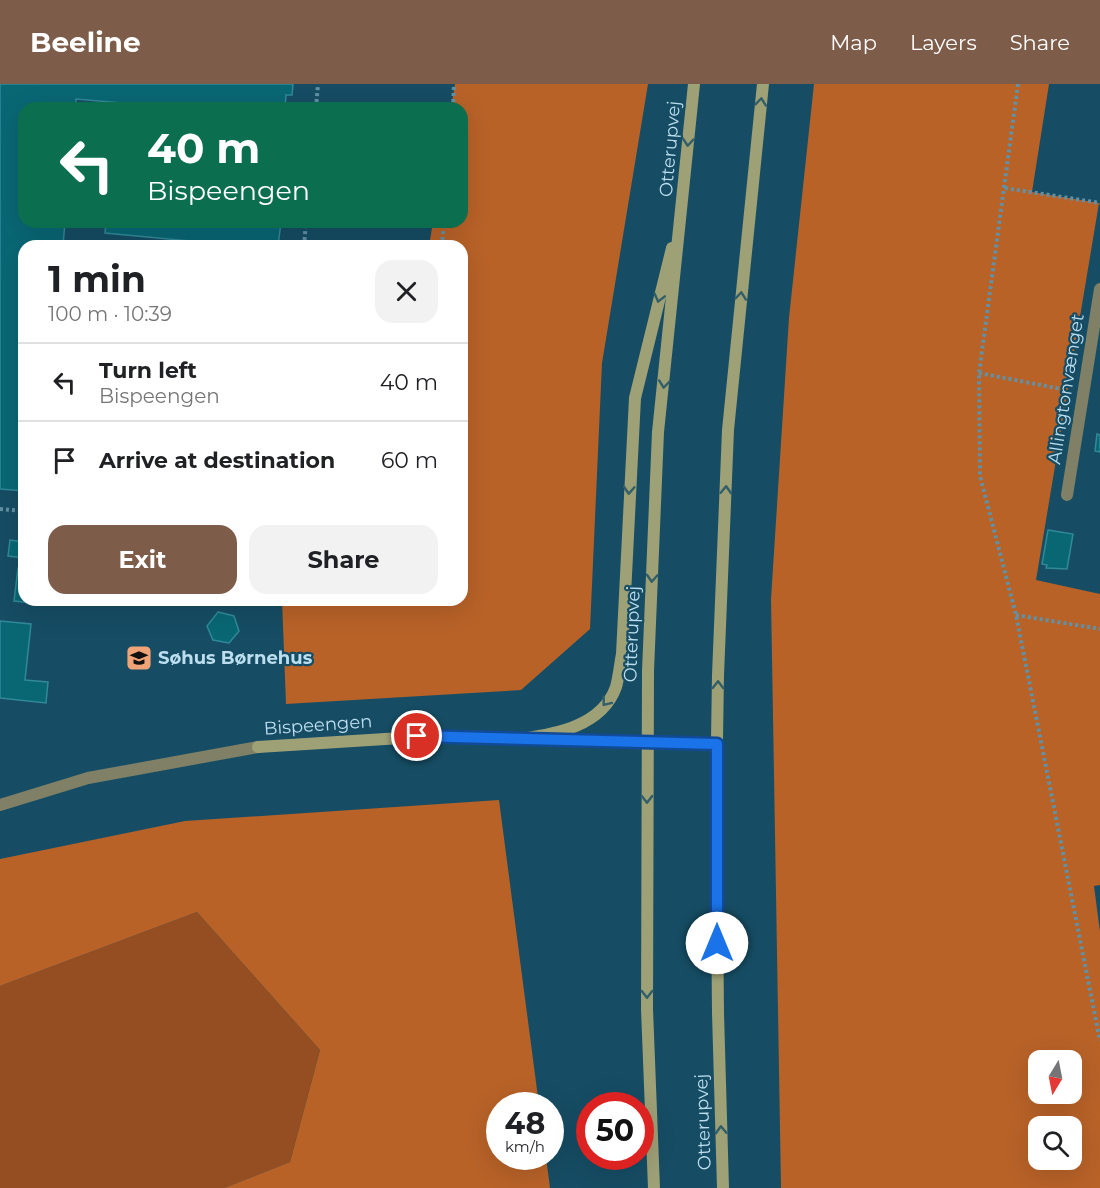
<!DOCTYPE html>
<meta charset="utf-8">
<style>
body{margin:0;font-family:Montserrat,sans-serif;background:#f2f2f2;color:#202124;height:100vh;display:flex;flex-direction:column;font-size:22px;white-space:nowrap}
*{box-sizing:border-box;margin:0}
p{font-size:20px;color:#757577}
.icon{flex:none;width:33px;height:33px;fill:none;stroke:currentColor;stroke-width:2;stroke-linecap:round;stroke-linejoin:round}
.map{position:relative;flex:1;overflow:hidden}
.side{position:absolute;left:18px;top:156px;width:450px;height:366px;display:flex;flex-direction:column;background:#fff;border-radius:18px;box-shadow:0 6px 24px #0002}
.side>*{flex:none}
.guide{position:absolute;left:18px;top:18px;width:450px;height:126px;border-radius:18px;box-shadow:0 6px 24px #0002;background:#0b6e4f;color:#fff;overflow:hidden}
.needle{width:39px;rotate:190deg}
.controls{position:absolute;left:1028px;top:966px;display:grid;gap:12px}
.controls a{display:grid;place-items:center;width:54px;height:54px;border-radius:12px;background:#fff;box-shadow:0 6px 24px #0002;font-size:30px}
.speed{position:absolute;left:486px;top:1008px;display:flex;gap:12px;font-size:30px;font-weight:700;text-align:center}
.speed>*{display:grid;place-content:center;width:78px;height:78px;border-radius:50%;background:#fff;box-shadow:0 6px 24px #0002;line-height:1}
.speed small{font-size:15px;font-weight:400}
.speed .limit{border:9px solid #d22;background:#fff;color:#111}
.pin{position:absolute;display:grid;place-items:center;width:51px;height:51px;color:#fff;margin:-26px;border:3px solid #fff;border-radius:50%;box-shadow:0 2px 6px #0007}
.me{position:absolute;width:66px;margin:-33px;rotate:0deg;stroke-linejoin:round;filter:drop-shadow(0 0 4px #0008)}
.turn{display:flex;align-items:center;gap:21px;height:126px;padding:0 30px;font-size:27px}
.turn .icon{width:78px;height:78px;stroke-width:2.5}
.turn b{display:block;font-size:42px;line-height:51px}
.round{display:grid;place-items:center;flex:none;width:63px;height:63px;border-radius:18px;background:#f2f2f2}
.headline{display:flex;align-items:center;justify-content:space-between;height:102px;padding:0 30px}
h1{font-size:36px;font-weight:700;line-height:45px}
.action{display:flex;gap:12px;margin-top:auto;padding:12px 30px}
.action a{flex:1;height:69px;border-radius:18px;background:#7d5c49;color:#fff;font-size:24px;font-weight:700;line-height:69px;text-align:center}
.action a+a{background:#f2f2f2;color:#202124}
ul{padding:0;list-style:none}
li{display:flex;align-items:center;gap:18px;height:78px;padding:0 30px;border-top:2px solid #e0e0e0}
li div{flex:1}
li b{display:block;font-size:22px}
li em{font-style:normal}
header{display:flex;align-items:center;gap:36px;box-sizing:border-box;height:84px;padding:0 30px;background:#7d5c49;color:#fff}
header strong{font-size:28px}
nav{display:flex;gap:33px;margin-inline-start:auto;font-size:21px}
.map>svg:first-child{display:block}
</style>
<header>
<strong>Beeline</strong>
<nav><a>Map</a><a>Layers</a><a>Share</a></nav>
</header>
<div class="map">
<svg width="1100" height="1104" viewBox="0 0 1100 1104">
<rect width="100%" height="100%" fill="#164d64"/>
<polygon fill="#944e21" points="197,828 320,966 290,1078 224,1104 0,1104 0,902"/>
<g fill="#b86228" fill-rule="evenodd">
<polygon points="455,0 648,0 602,279 590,545 521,606 286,620 282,516 462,516 462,162 429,162 433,138 462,138 462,24 451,24"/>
<path d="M 814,0 L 1049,0 L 1032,108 L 1099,119 L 1036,496 L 1100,510 L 1100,801 L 1094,802 L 1100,848 L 1100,1104 L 781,1104 L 771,515 L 789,234 ZM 1038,976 L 1071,976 L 1071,1010 L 1038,1010 ZM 1038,1042 L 1071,1042 L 1071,1076 L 1038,1076 Z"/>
<polygon points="499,716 539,1021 500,1022 500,1072 546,1073 550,1104 224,1104 290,1078 320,966 197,828 0,902 0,775 185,737"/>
</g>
<g fill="#096774" stroke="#318998" stroke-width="1.5">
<polygon points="0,0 293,0 292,11 286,11 285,24 122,24 122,19 76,15 75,24 24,24 24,138 65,138 63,162 24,162 24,407 0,405"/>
<polygon points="106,138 281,138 278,162 243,162 105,149"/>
<polygon points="1097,350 1100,351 1100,368 1095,367"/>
<polygon points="1048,446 1073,450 1067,485 1046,484 1047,481 1042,480"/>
<polygon points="10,456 24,458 24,474 8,472"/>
<polygon points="18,484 24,485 24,516 32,516 32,519 14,517"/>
<polygon points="218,528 234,532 239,547 229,559 213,556 207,542"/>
<polygon points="0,537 31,540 25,596 48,598 46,619 0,614"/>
</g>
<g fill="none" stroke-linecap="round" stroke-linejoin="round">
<g stroke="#6290a4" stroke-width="4" stroke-dasharray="3 3" stroke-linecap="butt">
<polyline points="1018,0 979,289 980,392 1016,531 1100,957"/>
<polyline points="316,24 318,0"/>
<polyline points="453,24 454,0"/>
<polyline points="1005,104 1100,119"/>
<polyline points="304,162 306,138"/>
<polyline points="442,162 444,138"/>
<polyline points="979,289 1061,305"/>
<polyline points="0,425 24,427"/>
<polyline points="1016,531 1100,545"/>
</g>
<g stroke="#7f8066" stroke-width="12">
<polyline points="1067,411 1100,205"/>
<polyline points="0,721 88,694 258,663"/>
</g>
<g stroke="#9ea076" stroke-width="12">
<path d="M 521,655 C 556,650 602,642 616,603 C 619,592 620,580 622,570 L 635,314 L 672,164"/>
<polyline points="554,656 717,660"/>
<polyline points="258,663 417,653 527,655"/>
<polyline points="654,1104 647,925 648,587 658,348 694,0"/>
<polyline points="723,1104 718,929 716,720 718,591 728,346 763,0"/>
</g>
</g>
<defs><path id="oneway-chevron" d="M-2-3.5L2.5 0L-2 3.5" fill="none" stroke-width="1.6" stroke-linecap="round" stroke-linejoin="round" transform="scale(1.5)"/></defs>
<g stroke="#315e68">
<use href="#oneway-chevron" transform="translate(761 18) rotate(-84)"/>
<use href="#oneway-chevron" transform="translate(688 58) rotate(95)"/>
<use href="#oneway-chevron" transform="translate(741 212) rotate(-84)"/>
<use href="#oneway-chevron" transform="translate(659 214) rotate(104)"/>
<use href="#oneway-chevron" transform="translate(664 300) rotate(96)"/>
<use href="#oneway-chevron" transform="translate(629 406) rotate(93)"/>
<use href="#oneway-chevron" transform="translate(726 406) rotate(-88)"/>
<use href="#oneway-chevron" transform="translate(652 494) rotate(93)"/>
<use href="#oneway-chevron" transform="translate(718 601) rotate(-89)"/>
<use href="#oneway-chevron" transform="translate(606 618) rotate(128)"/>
<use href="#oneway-chevron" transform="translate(647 715) rotate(90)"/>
<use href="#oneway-chevron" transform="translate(647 910) rotate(90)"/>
<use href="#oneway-chevron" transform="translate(721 1046) rotate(-92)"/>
</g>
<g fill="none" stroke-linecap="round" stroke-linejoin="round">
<defs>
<polyline id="route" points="417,652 717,660 717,859"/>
</defs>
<use href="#route" stroke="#114b97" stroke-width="15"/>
<use href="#route" stroke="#1a73e8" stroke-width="10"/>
</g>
<defs>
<symbol id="school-square" viewBox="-11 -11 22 22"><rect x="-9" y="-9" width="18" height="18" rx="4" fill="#efa377" stroke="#164d64"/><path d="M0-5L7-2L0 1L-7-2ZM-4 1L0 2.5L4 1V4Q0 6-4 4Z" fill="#111"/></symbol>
</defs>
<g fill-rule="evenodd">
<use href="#school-square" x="124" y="559" width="30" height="30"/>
</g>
<g text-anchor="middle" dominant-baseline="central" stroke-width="4.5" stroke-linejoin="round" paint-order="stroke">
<g font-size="18" fill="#bcdeef" stroke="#164d64">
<text transform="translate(670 65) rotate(-85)">Otterupvej</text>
<text transform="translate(1066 305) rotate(-81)">Allingtonvænget</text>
<text transform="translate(632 550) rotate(-88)">Otterupvej</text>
<text transform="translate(318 641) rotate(-4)">Bispeengen</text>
<text transform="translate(703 1038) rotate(-92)">Otterupvej</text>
</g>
<g font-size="18" font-weight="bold" fill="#bcdeef" stroke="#164d64" text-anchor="start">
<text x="158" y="574">Søhus Børnehus</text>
</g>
</g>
</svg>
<div class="controls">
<a><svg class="needle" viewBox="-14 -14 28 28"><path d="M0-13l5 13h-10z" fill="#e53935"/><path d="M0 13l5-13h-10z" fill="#757577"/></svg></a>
<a><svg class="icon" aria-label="search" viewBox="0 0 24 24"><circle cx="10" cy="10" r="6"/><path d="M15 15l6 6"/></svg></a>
</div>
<div class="speed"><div>48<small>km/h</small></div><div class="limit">50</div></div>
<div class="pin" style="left:417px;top:652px;background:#d93025"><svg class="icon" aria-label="arrive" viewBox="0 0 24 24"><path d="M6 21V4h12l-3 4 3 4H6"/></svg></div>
<svg class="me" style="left:717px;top:859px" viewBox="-20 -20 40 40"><circle r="19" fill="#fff"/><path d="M0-13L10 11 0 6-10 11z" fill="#1a73e8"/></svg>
<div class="guide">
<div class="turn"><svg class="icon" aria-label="left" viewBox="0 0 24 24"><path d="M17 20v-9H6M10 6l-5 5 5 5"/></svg><div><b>40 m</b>Bispeengen</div></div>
</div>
<section class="side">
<div class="headline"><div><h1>1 min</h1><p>100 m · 10:39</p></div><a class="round"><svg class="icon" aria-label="close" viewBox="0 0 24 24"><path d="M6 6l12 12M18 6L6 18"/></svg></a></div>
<ul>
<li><svg class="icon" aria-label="left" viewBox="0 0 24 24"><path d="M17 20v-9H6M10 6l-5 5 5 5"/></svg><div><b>Turn left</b><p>Bispeengen</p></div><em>40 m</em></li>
<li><svg class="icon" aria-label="arrive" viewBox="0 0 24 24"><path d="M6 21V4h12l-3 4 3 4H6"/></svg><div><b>Arrive at destination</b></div><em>60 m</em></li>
</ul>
<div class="action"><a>Exit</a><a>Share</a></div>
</section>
</div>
